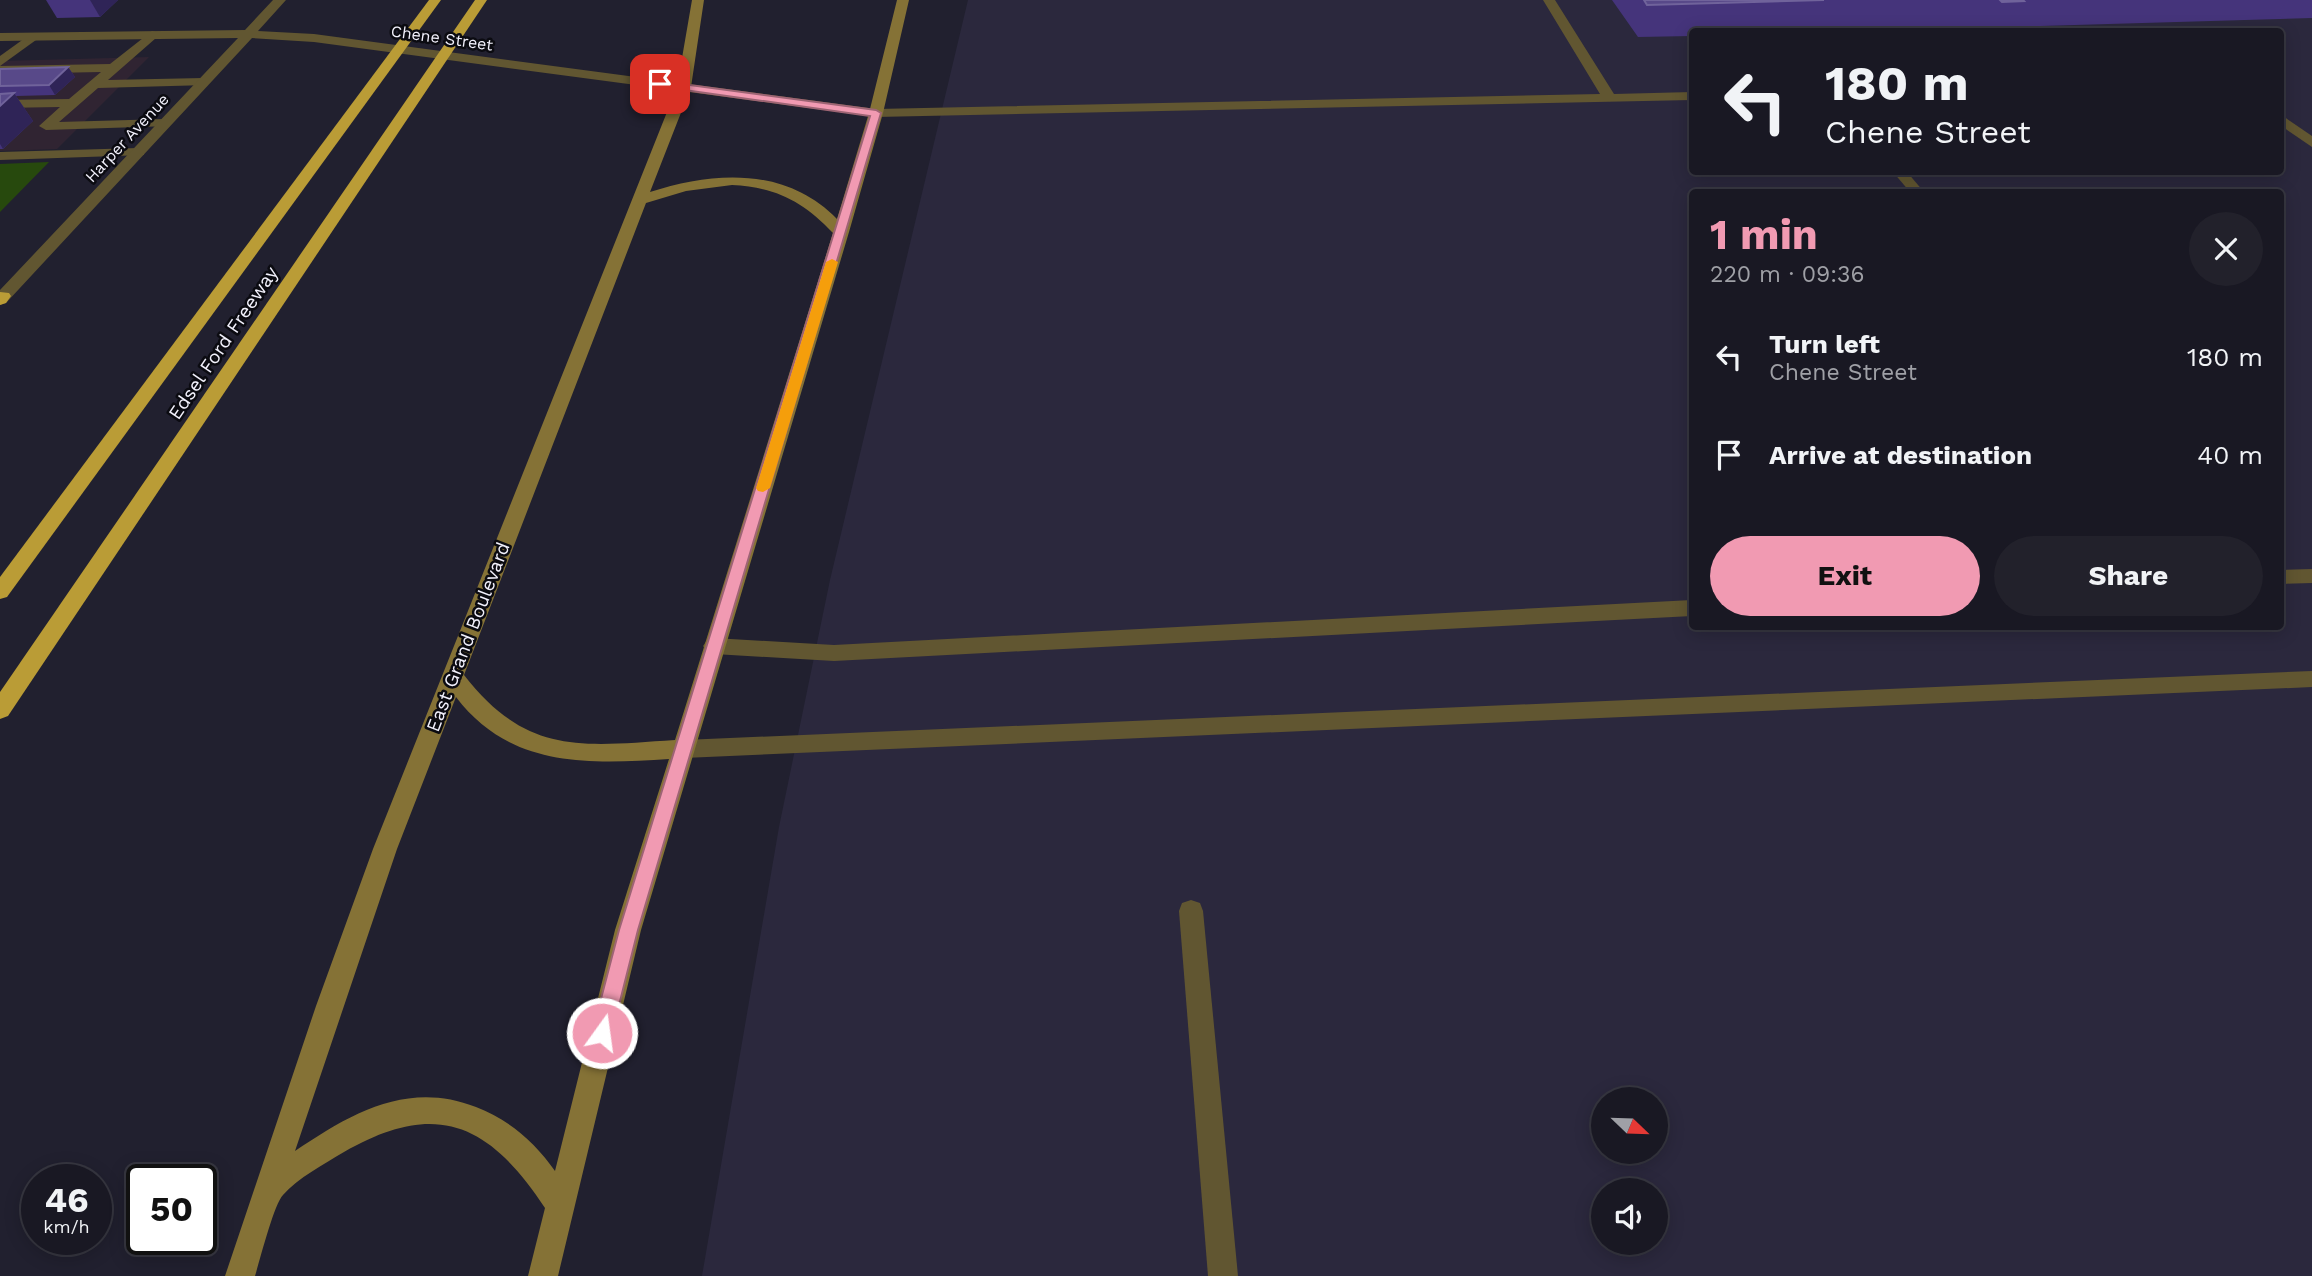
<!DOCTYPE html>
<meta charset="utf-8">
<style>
body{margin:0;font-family:"Work Sans",sans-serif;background:#22212b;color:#f1f3f6;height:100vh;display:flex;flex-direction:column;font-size:26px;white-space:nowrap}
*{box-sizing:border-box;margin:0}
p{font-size:23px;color:#9fa0a6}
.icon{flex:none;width:38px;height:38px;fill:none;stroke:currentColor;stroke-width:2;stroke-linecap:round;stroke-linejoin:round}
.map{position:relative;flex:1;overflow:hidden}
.sheet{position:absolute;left:1689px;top:189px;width:595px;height:441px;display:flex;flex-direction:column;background:#191823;border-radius:7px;box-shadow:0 4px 18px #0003,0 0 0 2px #373741}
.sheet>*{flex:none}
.guide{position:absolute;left:1689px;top:28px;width:595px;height:147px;border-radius:7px;box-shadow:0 4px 18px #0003,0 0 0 2px #373741;background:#191823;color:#f1f3f6;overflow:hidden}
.needle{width:46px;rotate:113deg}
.fabs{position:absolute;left:1591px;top:1087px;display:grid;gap:14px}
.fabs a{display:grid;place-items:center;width:77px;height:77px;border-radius:50%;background:#191823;box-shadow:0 4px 18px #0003,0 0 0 2px #373741;font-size:35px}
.speed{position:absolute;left:21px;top:1164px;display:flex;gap:14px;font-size:35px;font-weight:700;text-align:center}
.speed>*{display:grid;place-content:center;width:91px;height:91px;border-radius:50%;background:#191823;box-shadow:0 4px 18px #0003,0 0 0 2px #373741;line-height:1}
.speed small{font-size:18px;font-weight:400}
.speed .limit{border:4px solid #111;border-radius:10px;background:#fff;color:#111}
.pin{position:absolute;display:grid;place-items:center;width:60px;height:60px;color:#fff;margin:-30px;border-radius:14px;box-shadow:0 4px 10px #0006}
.me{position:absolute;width:77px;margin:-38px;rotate:14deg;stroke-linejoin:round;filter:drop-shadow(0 0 5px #0008)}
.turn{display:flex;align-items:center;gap:24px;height:147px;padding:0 21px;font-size:32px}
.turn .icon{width:91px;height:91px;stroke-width:2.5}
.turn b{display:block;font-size:49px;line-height:60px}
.round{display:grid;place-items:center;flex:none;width:74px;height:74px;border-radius:37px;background:#22212b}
.overview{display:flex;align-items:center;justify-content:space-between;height:119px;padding:0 21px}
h1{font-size:42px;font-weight:700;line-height:52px;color:#f19ab2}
.button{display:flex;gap:14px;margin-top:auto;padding:14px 21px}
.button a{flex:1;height:80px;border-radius:42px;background:#f19ab2;color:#111;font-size:28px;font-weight:700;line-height:80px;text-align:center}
.button a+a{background:#22212b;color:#f1f3f6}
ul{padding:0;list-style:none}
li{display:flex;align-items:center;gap:21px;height:98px;padding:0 21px}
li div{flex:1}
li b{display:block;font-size:26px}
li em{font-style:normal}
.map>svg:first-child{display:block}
</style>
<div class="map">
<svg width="2312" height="1276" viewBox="0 0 2312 1276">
<rect width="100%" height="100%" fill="#21202f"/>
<polygon fill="#302432" points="149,57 57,149 0,151 0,61"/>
<path fill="#2b283d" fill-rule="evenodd" d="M 968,0 L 2312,0 L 2312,1276 L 702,1276 L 779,827 L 830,580 ZM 1692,32 L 2280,32 L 2280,172 L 1692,172 ZM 1692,192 L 2280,192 L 2280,626 L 1692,626 ZM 1603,1099 L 1656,1099 L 1656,1152 L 1603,1152 ZM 1603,1190 L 1656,1190 L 1656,1242 L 1603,1242 Z"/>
<polygon fill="#27490d" points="49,162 0,212 0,164"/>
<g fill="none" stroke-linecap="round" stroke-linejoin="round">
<g fill="#615631" fill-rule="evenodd">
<polygon points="1543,0 1555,0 1614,94 1692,92 1692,100 876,117 869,113 876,109 1600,94"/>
<polygon points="152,31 156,32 156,38 108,80 203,78 208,79 208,85 98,88 59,122 165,119 170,120 170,126 46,130 39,126 60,107 0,108 0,100 69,99 101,72 0,74 0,66 110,64"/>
<polygon points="32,33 36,34 36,40 0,66 0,56"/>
<polygon points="2280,114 2312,136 2312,147 2280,125"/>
<polygon points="139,148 144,149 144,155 0,160 0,152"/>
<polygon points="1893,172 1907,172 1924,192 1910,192"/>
<polygon points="2312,569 2312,583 2280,584 2280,570"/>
<polygon points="1692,600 1692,616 834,661 714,654 707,652 703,646 707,640 714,638 834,645"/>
<polygon points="2312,671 2312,687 684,758 676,755 673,749 676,743 684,740"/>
<polygon points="1191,900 1200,903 1203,911 1238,1276 1208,1276 1179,911 1182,903"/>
</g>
<polygon fill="#615631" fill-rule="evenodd" points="273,0 286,0 258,31 314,34 876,109 883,113 876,117 314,42 252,38 6,303 0,305 0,290 238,38 0,41 0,33 245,30"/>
<path fill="#857236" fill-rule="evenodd" d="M 692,0 L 704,0 L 691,87 L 650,192 C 715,171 786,167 837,219 L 869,113 L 897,0 L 909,0 L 883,113 L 849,232 L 641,930 L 558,1276 L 528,1276 L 545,1208 C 489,1123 436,1099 344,1152 C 324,1164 298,1178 283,1195 C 274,1204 260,1260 255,1276 L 225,1276 L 316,1006 L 373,849 L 677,87 ZM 732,185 C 775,187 803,201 833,233 L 675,740 C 582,746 527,756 464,675 L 646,203 L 686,191 ZM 456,697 C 510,768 587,764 669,759 L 615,930 L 555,1171 C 535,1142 508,1119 476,1107 C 408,1080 351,1113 295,1151 L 397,849 Z"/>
<g fill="#ba9c36" fill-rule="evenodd">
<polygon points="429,0 441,0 7,597 0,599 0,577"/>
<polygon points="475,0 487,0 8,716 0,719 0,692"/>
<polygon points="0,292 9,293 11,296 6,303 0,305"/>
</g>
</g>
<g fill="#45347b">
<polygon points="46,0 118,0 100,17 57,18"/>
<polygon points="1612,0 2312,0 2312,18 2011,27 2009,32 1983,32 1980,28 1851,32 1692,32 1692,36 1638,37"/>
<polygon points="68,67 75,77 55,95 16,96 33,121 3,149 0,149 0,69"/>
</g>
<g fill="#2f2457">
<polygon points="90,0 118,0 100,17"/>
<polygon points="68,67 75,77 55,95 49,85"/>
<polygon points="14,93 33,121 3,149 0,144 0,106"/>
</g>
<g fill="#584989" stroke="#70639b" stroke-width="2">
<polygon points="1644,0 1824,0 1647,5"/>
<polygon points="2000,0 2023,0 2024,1 2002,2"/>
<polygon points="68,67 49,85 0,86 0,69"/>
<polygon points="14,93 0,106 0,94"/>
</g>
<polygon fill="#f19ab2" stroke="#9d6474" stroke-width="2" points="660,81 876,110 881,113 638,930 612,1033 609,1040 602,1043 595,1040 592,1033 619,930 870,116 656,86 655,84"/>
<polygon fill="#f59e0b" points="832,259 838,262 770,488 763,492 758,491 756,488 826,262"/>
<g text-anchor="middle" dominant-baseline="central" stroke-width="5" stroke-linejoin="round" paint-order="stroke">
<g font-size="16" fill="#f2f1fc" stroke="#0b0b11">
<text transform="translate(442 38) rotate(8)">Chene Street</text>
<text transform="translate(127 138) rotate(-47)">Harper Avenue</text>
</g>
<g font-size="19" fill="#f2f1fc" stroke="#0b0b11">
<text transform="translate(223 343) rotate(-56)">Edsel Ford Freeway</text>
<text transform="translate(468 637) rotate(-69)">East Grand Boulevard</text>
</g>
</g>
</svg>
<div class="fabs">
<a><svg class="needle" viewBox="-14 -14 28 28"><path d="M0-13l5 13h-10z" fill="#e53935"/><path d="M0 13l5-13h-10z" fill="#9fa0a6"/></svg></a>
<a><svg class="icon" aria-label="sound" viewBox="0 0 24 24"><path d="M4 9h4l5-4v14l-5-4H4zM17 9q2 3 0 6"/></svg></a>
</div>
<div class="speed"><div>46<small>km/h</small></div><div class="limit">50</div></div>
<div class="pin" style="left:660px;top:84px;background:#d93025"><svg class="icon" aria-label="arrive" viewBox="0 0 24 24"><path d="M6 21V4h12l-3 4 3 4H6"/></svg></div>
<svg class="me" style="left:602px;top:1033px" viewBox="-20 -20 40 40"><circle r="17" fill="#f19ab2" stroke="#fff" stroke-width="3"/><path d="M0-11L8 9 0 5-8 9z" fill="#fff"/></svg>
<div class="guide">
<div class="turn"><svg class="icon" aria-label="left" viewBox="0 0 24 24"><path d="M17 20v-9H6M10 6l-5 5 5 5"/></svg><div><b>180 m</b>Chene Street</div></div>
</div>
<section class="sheet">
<div class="overview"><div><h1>1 min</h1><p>220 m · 09:36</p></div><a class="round"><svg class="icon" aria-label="close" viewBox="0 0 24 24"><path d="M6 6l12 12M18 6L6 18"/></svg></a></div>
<ul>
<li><svg class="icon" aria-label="left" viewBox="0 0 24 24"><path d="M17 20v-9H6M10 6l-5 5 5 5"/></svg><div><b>Turn left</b><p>Chene Street</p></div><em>180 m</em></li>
<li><svg class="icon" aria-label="arrive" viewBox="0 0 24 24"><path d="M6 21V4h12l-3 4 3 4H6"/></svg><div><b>Arrive at destination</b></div><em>40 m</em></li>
</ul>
<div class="button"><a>Exit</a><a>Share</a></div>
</section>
</div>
